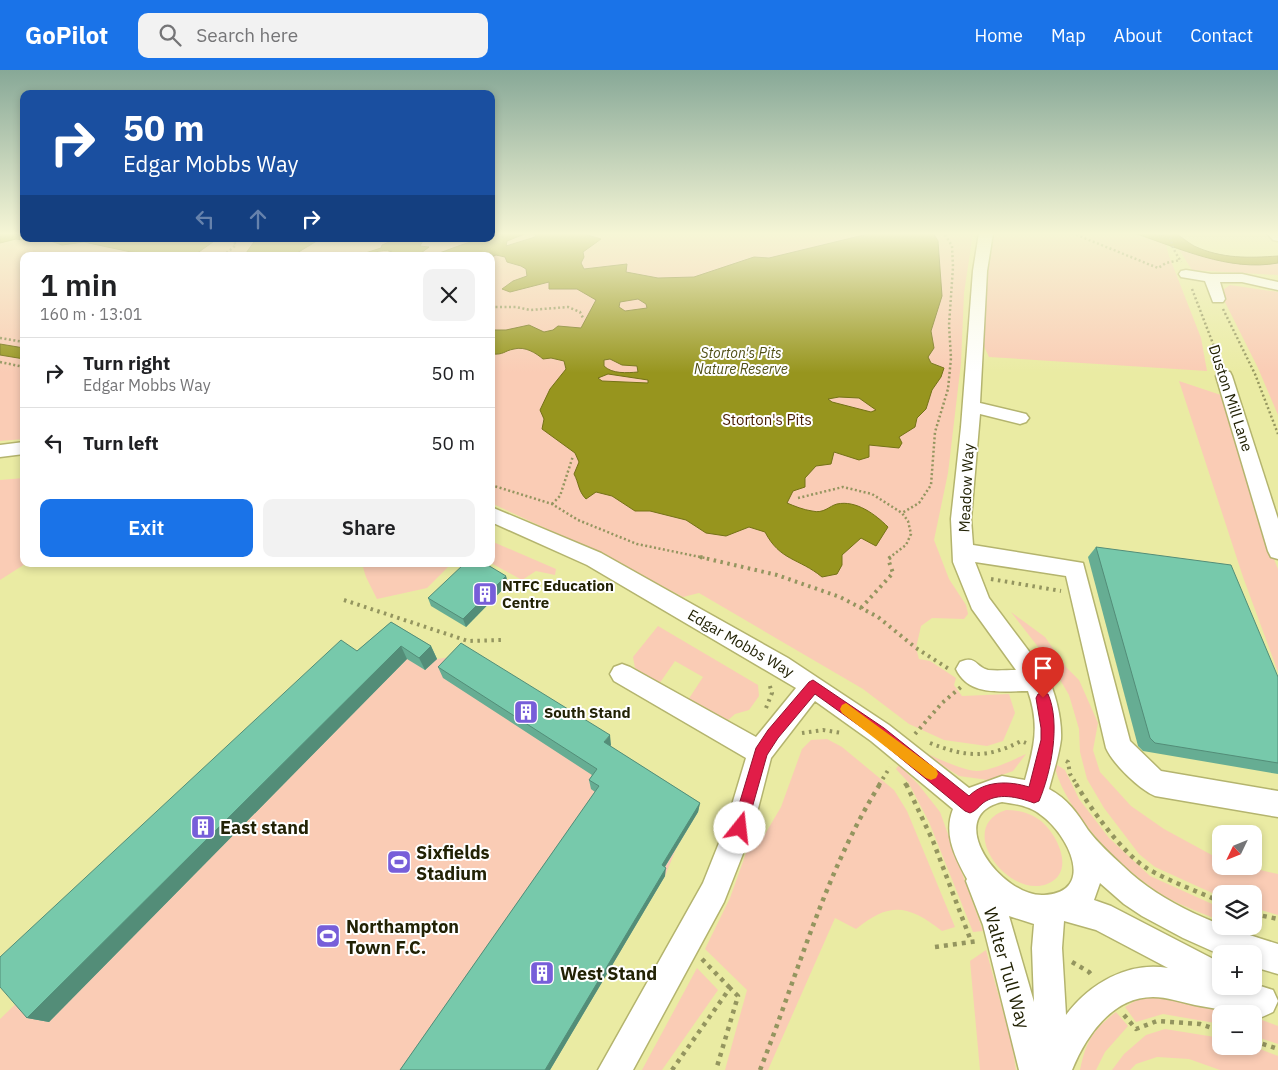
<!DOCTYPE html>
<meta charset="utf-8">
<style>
body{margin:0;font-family:"IBM Plex Sans",sans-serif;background:#f2f2f2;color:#202124;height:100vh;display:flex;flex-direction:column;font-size:19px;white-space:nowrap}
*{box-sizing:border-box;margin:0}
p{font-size:16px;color:#757577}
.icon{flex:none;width:28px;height:28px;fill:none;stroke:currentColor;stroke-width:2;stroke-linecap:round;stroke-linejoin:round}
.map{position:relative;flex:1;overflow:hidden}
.details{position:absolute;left:20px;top:182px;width:475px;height:315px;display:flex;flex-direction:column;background:#fff;border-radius:10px;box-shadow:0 2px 8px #0003}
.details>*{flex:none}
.banner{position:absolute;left:20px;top:20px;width:475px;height:152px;border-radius:10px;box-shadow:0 2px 8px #0003;background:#1a4fa0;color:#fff;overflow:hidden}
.needle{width:32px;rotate:227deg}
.fabs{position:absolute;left:1212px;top:755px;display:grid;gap:10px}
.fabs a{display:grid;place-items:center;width:50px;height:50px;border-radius:10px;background:#fff;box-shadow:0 2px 8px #0003;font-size:25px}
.pin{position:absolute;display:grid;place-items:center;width:42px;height:42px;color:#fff;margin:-51px -21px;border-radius:50% 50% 50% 0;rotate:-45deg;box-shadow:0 0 5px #0007}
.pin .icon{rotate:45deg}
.me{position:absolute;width:55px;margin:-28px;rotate:16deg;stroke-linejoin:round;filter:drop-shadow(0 0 4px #0008)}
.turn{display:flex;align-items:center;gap:18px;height:105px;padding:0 20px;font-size:22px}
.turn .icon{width:65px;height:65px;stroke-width:2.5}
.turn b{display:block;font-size:35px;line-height:42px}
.lanes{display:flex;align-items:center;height:48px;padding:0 20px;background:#0003;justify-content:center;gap:25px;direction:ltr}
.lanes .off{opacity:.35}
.round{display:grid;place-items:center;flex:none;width:52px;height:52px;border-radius:10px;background:#f2f2f2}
.summary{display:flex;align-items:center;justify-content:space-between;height:85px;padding:0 20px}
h1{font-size:30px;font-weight:600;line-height:38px}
.primary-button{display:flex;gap:10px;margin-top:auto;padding:10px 20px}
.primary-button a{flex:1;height:58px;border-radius:10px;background:#1a73e8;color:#fff;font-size:20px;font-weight:600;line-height:58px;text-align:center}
.primary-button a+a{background:#f2f2f2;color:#202124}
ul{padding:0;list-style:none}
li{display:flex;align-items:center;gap:15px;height:70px;padding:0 20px;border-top:1px solid #e0e0e0}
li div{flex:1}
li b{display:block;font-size:19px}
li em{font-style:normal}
header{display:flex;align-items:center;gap:30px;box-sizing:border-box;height:70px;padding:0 25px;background:#1a73e8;color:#fff}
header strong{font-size:24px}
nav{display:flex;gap:28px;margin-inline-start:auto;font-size:18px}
.search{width:350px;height:45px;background:#f2f2f2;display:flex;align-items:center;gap:12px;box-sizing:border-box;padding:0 18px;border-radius:10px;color:#757577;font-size:19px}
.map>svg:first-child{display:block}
</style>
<header>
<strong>GoPilot</strong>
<div class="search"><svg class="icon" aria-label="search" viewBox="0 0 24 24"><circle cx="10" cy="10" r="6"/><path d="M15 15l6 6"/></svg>Search here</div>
<nav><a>Home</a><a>Map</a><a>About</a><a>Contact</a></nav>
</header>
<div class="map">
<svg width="1278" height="1000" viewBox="0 0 1278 1000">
<rect width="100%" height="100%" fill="#eaeba3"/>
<g fill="#faccb5">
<polygon points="0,163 24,163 24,169 491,169 491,163 973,163 964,223 961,293 948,403 934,470 949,509 966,535 968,544 964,549 932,548 921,556 916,578 919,589 930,591 956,608 954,615 962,626 1009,624 1015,643 1003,671 987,676 944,670 909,654 863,619 699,523 683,527 601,484 491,433 491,186 24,186 24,369 0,371"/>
<polygon points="993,163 1163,163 1169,186 1201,268 1207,301 989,287 982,272 987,192"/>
<path d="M 1178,178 C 1209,190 1245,199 1278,193 L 1278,205 L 1192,200 Z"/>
<polygon points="1230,215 1278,222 1278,345 1258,298 1225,232 1223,220"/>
<polygon points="1179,311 1221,325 1229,341 1265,467 1278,499 1278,602 1243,507"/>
<polygon points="24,408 25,494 0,510 0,410"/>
<polygon points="491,471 556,499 555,505 536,501 522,510 491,493"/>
<polygon points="362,494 451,494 427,518 377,529 366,507"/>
<polygon points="1011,542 1045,567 1066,597 1079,610 1098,653 1093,680 1100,702 1131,736 1164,759 1221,790 1221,796 1243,796 1278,804 1278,845 1254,838 1254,824 1221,824 1221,827 1155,797 1139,784 1104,738 1087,709 1080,682 1079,659 1069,625 1049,591"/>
<polygon points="658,556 758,615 759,626 749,640 735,644 727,651 688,630 703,607 675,591 659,614 635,598 633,587"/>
<polygon points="397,565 437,589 465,585 611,675 613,687 698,742 676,779 665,806 550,1000 0,1000 0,949"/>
<path d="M 827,669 L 842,677 L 894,720 L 907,741 L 955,857 L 942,861 C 909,835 890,831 856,859 L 835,848 L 768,1000 L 725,1000 L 747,920 L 705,879 L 730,828 L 752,766 L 761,771 L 781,737 L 802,679 L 811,670 Z"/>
<path d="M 917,679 C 930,685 963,701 977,701 C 990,701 1013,690 1026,684 L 1013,701 L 988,710 L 959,706 Z"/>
<path d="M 1054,693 L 1065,700 L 1079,729 L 1109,768 L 1150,806 L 1221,838 L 1221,851 C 1205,844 1187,838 1172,830 C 1128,807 1063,742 1054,693 Z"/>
<polygon points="899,695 918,714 940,742 983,861 973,862 929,752 908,712 896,699"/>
<path d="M 1006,740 C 1019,740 1031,743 1041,751 C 1058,765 1076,803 1047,814 C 1008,829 954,757 1006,740 Z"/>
<polygon points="986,880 1012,974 1016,1000 980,1000 970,891"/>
<polygon points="697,898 718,920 662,1000 642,1000"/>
<polygon points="1169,926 1222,937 1243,944 1221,944 1221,954 1163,944 1136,952 1125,937 1140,928"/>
<path d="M 1116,942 L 1128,956 L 1105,982 L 1096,1000 L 1080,1000 C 1086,971 1093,960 1116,942 Z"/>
<polygon points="1254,947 1278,956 1278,974 1254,966"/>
<polygon points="1165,959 1221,968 1221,976 1252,976 1278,986 1278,1000 1220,1000 1189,989 1157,987 1136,994 1130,1000 1112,1000 1124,984 1146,965"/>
</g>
<g fill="#97951e" stroke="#747216" fill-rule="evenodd">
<polygon points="0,163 24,163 24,169 217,169 196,184 197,186 160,186 159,184 131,182 84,172 62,175 48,170 31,171 16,169 0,173"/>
<path d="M 491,163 L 527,163 L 507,171 L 506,176 L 535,167 L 536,165 L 531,163 L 581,163 L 601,169 L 583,182 L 584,187 L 581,193 L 584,199 L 627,194 L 626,202 L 658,208 L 694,207 L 754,187 L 769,188 L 872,163 L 933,163 L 938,171 L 942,226 L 931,261 L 934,278 L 928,287 L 931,293 L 944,298 L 941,307 L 932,320 L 926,339 L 917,348 L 915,357 L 899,367 L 902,373 L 899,378 L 869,375 L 869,387 L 859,390 L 834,382 L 831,394 L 816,396 L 805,408 L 805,417 L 793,421 L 787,433 C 794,436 804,440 812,441 C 824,444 829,436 837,434 C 856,430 875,444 888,457 L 876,476 L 861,468 L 842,485 L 842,495 L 837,504 L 822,507 C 799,488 780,491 765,462 L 749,457 L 726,466 L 706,463 L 686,450 L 650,441 L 635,441 L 612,426 L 596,422 L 586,429 C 578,421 579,413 574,404 L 579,392 L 575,383 L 542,359 L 544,349 L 540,340 L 550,319 L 566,299 L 564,291 L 551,288 L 543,289 C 536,283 525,276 514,279 C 503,281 505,285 491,284 L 491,260 L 506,260 L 529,255 L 544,262 L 553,260 L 558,256 L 581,258 L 596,230 L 577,219 L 549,219 L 549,212 L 510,222 L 502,219 L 513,211 L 527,206 L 526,199 L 521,196 L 507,192 L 505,187 L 496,185 L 491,187 L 430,186 C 451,180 470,169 491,169 ZM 638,229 L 646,234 L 647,238 L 625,241 L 619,237 L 620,232 ZM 610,289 L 622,295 L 637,296 L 638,302 C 627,303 612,304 604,296 L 604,290 ZM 608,304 L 648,310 L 648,313 L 602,311 L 598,308 ZM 839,327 L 859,328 L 876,340 L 871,342 L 832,332 L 828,329 Z"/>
<path d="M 1134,163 L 1162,165 L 1175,163 C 1182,167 1187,172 1194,176 C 1222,189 1249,188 1278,186 L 1278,193 C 1229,202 1179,178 1134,163 Z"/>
<polygon points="256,169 320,169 292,186 244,186"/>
<path d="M 396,169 L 430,169 L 422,172 L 420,176 L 429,177 L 417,186 L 377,186 L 392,181 C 380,178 369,186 356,186 L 381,178 L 382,175 Z"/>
<polygon points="0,274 24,278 24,289 0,285"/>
</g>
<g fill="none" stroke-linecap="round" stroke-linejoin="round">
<defs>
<g id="minor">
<path d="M 979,163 L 993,163 L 987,201 L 980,333 L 1026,344 L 1029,348 L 1026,352 L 1020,354 L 980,344 L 971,449 L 973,475 L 1083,493 L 1130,671 L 1161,701 L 1278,721 L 1278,747 L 1155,726 C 1139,719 1113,694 1106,678 L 1066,506 L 975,492 L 989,528 L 1046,604 C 1055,621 1062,648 1061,669 C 1059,686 1053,703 1049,719 C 1068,729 1077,743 1088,760 C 1097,772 1111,785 1123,796 C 1165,837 1223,857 1278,874 L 1278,904 L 1254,897 L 1254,884 L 1221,885 L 1183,868 L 1142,846 L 1124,834 L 1100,813 L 1094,830 L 1111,836 L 1221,893 L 1221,916 L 1254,916 L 1254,914 L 1273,920 L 1278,931 L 1273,942 L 1262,947 C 1241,943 1217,939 1195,935 C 1181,932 1167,927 1153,927 C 1112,927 1086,966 1072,1000 L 1019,1000 L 983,855 L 966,811 L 967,809 C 955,787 943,764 953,739 L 871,671 L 815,631 L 771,688 L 753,758 L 724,832 L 633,1000 L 598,1000 L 703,813 L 725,758 L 746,688 L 614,611 L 610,604 L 614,597 L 622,594 L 630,597 L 756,667 L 796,618 L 587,495 L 491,452 L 491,437 L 601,483 L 788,588 L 889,655 L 969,718 L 1002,706 L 1025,710 C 1034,677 1040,656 1028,621 C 1002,621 969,627 956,599 L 960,592 C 977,585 975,597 988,600 C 997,601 1007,600 1016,600 L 972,539 L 953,492 L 951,449 L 961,357 L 973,201 ZM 1002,732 C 1016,734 1030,736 1041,745 C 1068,764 1097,822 1044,825 C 1002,828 941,746 1002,732 ZM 1009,846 L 1034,854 L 1032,878 L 1034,932 ZM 1064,851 L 1096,860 L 1168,898 C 1128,891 1089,914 1066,945 L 1062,878 Z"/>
<polygon points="1267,163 1278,163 1278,171 1273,170"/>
<polygon points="1186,200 1211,204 1242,204 1278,212 1278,220 1242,212 1220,212 1225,229 1223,232 1213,232 1205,211 1181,207 1179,204 1181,201"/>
<polygon points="1224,301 1230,302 1232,306 1278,449 1278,489 1271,487 1268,481 1216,306 1218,302"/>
<polygon points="24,372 24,384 0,387 0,375"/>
</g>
</defs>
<use href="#minor" stroke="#b4b46e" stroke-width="3"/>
<g stroke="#94955f" stroke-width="2.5" stroke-dasharray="2 2.5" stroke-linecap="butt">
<polyline points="1072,163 1158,198 1166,193 1180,190"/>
<polyline points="1169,163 1173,178 1181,192"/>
<polyline points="223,186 236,175 232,169"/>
<polyline points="1192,219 1220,292"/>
<polyline points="491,237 516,237 530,240 568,237 580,242 583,248"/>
<polyline points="1223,239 1255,304 1278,364"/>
<polyline points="0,268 24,272"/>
<polyline points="0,292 24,297"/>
<polyline points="491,415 552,434 578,450 637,474 705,488"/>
<polyline points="798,428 843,417 872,424 902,443"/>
<polyline points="552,434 560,426 573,386"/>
<polyline points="889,488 906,475 911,464 908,451 902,443 919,433 931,415 935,362 948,319 951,288 949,255 953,197 952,176 944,163"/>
</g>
<g stroke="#94955f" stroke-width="4" stroke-dasharray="2.5 4.5" stroke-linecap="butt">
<polyline points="700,487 777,505 840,527 878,547 916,578 949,599"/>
<polyline points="991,509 1061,521"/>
<polyline points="344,530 468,571 502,570"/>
<polyline points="861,538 893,503 888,489 891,487"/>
<polyline points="766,638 772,623 769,613"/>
<polyline points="802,663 823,660 842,663"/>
<polyline points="915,664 942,633 961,617"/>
<path d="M 930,673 C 965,687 987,689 1021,671 L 1026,673"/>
<polyline points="1066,691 1068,692 1070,704 1077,715"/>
<polyline points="905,713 906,715"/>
<polyline points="879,715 890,697"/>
</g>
<g stroke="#94955f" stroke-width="4.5" stroke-dasharray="4 5" stroke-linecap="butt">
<polyline points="906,714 933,771 971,871"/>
<path d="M 1076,714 C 1090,738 1124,785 1148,799 C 1171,812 1197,821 1221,832"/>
<polyline points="1254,844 1278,849"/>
<polyline points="935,877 978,871"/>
<polyline points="702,889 730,918"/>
<polyline points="1072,892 1089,902 1093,907"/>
<polyline points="1124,945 1136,959 1157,951 1200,954 1221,961"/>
<polyline points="1254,971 1278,979"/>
<polyline points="672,1000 730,918 738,926 716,1000"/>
<path d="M 760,1000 C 798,904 825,802 880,714"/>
</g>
<use href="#minor" fill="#fff" fill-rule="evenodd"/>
</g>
<g fill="#66ad93">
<polygon points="1096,477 1278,607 1278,704 1143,681 1138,676 1088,487"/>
<polygon points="506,506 508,514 466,557 431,536 428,528"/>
<polygon points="391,552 431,576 437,589 425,600 407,589 49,952 27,948 357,581"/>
<polygon points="438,597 611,675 610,676 700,733 698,742 665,797 665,806 550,1000 400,1000 595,722 591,719 589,710 592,705 443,608"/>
</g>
<g fill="#538d78">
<polygon points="506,506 508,514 466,557 463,549"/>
<polygon points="401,576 407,589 49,952 27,948"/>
<polygon points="431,576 437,589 425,600 419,588"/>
<polygon points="610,665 611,675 605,682 604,672"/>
<polygon points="700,733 698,742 661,803 662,795"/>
<polygon points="666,798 665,806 550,1000 545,1000"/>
</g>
<g fill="#77c9ab" stroke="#538d78">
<polygon points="1096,477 1231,495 1278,607 1278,693 1155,673 1150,668"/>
<polygon points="464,494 486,494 506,506 463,549 428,528"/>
<polygon points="391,552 431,576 419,588 401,576 27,948 0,917 0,887 341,570 357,581"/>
<polygon points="461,573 610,665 604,672 700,733 662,795 666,798 545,1000 400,1000 599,716 589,710 597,699 438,597"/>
</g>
<linearGradient id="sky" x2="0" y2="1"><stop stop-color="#87a897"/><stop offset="0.54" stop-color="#f6f6d6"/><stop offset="1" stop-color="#f6f6d6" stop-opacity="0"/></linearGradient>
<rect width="1278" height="303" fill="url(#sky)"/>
<path fill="#e11d48" stroke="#92132f" d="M 813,610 L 884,658 L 969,726 C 985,710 1010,711 1029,717 L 1041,670 L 1041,658 L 1036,628 L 1038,624 L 1043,623 L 1048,624 C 1061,653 1051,703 1039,731 L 1034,733 C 1018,727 998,722 983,733 C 978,737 976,741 970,743 L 965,741 L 875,667 L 815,624 L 778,668 L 767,685 L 745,763 L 740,765 L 734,763 L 732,758 L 756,678 L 768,660 L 809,612 Z"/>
<polygon fill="#f59e0b" points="846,633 936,699 938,704 936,708 931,710 926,708 842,643 840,639 842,635"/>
<defs>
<symbol id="building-square" viewBox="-11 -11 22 22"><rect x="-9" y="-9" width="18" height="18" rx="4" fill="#775ed9" stroke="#fff"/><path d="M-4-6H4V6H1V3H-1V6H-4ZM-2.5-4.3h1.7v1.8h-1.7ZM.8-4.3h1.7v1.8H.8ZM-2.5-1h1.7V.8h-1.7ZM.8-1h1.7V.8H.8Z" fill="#fff"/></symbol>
<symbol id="stadium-square" viewBox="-11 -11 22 22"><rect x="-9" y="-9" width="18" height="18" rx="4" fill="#775ed9" stroke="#fff"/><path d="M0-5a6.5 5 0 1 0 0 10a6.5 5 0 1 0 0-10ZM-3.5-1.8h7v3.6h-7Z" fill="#fff"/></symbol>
</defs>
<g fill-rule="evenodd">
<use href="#building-square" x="471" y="510" width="28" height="28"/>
<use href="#building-square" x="512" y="628" width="28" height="28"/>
<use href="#building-square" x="189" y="743" width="28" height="28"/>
<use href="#stadium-square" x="385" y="778" width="28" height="28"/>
<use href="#stadium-square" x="314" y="852" width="28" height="28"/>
<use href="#building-square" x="528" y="889" width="28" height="28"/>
</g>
<g text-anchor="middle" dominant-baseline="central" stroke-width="4" stroke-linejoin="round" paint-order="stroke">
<g font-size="14" font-style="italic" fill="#515016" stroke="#fff">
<text x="741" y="283">Storton's Pits<tspan x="741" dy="16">Nature Reserve</tspan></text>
</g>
<g font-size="15" fill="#222205" stroke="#fff">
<text transform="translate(1231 328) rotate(72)">Duston Mill Lane</text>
<text transform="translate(966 418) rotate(-87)">Meadow Way</text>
<text transform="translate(741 573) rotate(30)">Edgar Mobbs Way</text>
</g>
<g font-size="15" fill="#4a1d01" stroke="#fff">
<text x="767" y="349">Storton's Pits</text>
</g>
<g font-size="15" font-weight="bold" fill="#222205" stroke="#fff" text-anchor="start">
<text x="502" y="515">NTFC Education<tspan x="502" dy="17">Centre</tspan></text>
<text x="544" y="642">South Stand</text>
</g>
<g font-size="18" font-weight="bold" fill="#222205" stroke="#fff" text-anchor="start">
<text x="220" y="757">East stand</text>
<text x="416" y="782">Sixfields<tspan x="416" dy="21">Stadium</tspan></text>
<text x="346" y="856">Northampton<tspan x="346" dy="21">Town F.C.</tspan></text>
<text x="560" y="903">West Stand</text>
</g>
<g font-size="18" fill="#222205" stroke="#fff">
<text transform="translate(1007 898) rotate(74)">Walter Tull Way</text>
</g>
</g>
</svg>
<div class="fabs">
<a><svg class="needle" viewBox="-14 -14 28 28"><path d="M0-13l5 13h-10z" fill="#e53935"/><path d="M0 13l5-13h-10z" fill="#757577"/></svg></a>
<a><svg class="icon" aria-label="layers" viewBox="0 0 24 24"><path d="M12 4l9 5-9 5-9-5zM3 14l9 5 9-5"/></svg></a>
<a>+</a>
<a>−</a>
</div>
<div class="pin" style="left:1043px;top:628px;background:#d93025"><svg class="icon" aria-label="arrive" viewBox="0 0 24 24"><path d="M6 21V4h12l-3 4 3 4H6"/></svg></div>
<svg class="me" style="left:740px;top:758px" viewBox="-20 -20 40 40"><circle r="19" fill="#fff"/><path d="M0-13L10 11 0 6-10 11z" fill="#e11d48"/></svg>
<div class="banner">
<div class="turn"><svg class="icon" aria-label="right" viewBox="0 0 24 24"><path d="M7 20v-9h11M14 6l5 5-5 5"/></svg><div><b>50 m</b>Edgar Mobbs Way</div></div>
<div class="lanes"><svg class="icon off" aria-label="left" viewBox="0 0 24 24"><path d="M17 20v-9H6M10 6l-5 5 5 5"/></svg><svg class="icon off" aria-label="ahead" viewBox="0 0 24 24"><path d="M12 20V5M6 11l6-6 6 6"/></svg><svg class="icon" aria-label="right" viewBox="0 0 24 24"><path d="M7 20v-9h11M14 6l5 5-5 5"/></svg></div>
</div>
<section class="details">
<div class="summary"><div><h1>1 min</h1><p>160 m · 13:01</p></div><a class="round"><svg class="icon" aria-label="close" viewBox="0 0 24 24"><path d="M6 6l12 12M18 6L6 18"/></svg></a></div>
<ul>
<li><svg class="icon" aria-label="right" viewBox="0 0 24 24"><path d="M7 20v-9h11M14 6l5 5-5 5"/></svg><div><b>Turn right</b><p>Edgar Mobbs Way</p></div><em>50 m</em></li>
<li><svg class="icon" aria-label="left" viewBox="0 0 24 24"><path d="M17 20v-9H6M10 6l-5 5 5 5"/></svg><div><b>Turn left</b></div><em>50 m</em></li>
</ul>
<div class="primary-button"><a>Exit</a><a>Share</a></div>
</section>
</div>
